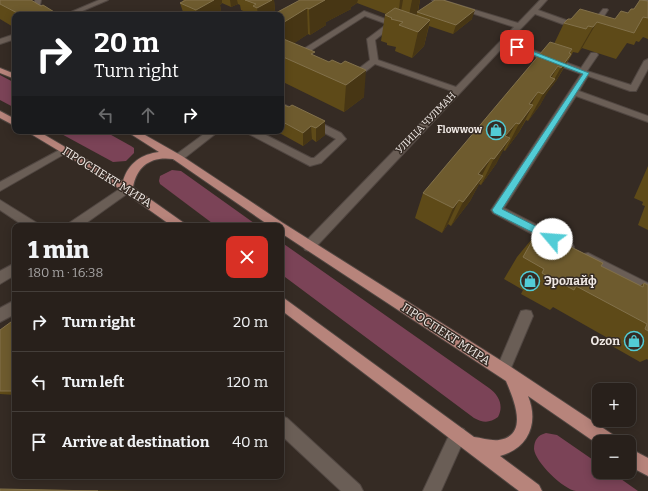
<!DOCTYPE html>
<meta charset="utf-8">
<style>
body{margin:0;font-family:Bitter,serif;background:#342d28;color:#f1f3f6;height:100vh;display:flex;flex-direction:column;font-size:15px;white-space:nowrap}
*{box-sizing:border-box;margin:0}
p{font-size:13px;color:#a5a3a3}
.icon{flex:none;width:22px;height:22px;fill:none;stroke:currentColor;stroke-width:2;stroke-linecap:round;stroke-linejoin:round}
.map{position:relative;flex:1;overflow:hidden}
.drawer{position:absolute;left:12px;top:223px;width:272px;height:256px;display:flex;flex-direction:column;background:#28201b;border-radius:8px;box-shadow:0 2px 10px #0003,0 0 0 1px #443e3a}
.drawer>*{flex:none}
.guide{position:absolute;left:12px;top:12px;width:272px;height:122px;border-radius:8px;box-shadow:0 2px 10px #0003,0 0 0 1px #443e3a;background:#202124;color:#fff;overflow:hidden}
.buttons{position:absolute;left:592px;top:383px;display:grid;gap:8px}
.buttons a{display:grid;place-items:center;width:44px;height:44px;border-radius:8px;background:#28201b;box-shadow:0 2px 10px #0003,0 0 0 1px #443e3a;font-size:20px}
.pin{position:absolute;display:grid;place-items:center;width:34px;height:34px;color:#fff;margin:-17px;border-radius:8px;box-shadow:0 2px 6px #0006}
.me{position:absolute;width:44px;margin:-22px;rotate:297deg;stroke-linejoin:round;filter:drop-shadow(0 0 3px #0008)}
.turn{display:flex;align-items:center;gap:14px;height:84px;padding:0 16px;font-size:18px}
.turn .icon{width:52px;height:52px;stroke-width:2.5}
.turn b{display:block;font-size:28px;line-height:34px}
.lanes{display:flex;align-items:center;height:38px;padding:0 16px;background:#0003;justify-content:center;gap:20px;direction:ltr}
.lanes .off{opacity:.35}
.round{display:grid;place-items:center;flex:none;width:42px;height:42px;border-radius:8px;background:#342d28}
.head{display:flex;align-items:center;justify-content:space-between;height:68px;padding:0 16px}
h1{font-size:24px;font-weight:800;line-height:30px}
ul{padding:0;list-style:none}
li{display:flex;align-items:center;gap:12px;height:60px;padding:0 16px;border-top:1px solid #443e3a}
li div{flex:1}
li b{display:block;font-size:15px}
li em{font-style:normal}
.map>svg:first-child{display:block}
</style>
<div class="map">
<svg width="648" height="491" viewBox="0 0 648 491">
<rect width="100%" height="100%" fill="#352b24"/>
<g fill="#7b4357">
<polygon points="0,75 15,83 15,108 0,100"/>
<polygon points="56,131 104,131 131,146 134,148 134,153 126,161 113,162"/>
<polygon points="172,170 181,171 258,226 216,226 160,184 159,181 160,176"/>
<path d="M 281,242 L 489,388 C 499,395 504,406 498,417 C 490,423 483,423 474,418 L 281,274 Z"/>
<path d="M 546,433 L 557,435 L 599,464 L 599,472 L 611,472 L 638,491 C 617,491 596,491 576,491 C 564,490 535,462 534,449 C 534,440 538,435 546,433 Z"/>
</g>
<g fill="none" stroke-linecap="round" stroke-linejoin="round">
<defs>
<g id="minor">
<polygon points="35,0 41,0 40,5 58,15 50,15 34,7"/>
<polygon points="99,0 108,0 73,15 64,15"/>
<polygon points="432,0 442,0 518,23 540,0 547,0 538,10 588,28 603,9 607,9 608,10 593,33 587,33 535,14 509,41 581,68 591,53 597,53 598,55 587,71 631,85 644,61 648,59 648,69 636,91 630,91 588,76 579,91 648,116 648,122 576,96 504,208 572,243 574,247 572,251 568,252 564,251 493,213 491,210 581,74 505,45 313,250 309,251 305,250 303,246 305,242 452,91 375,64 355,80 349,80 349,76 370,60 367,39 387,24 365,16 304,55 306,57 305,59 299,59 294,55 364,11 396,23 375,40 378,60 456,87 514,27"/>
<polygon points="644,0 648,0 648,2 645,1"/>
<polygon points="15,34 15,39 0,44 0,39"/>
<polygon points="281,103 341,133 346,139 321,163 310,166 247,133 245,131 258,131 311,158 314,158 336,139 281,110"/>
<polygon points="208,131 219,131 182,160 174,160 173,158 174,156"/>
<polygon points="65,147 68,148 70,150 68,152 0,191 0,182"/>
<polygon points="127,184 131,185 132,188 131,191 82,226 67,226 69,223"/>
<polygon points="0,200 37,223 39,226 24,226 0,210"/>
<polygon points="588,253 648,283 648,295 584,262 582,258 584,254"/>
<polygon points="15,263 15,275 0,284 0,271"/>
<polygon points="15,300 15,314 0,322 0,308"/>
<polygon points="526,310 531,311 533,316 508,375 503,377 498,375 496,370 521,311"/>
<polygon points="281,416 287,418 360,485 363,491 341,491 281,435"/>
<polygon points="458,427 464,429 466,435 441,491 423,491 452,429"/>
</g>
<g id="major">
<polygon points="0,68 15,74 15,79 0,73"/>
<polygon points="0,111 15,119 15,126 0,118"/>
<path d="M 26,131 L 38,131 L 123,181 C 128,163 142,154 159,152 L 126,131 L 138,131 L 182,156 L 283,223 L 508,365 L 615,436 L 617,442 L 599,442 L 599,445 L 528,396 C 539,423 529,448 500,456 L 539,485 L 542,491 L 519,491 L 281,310 L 281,296 L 474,437 C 482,438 491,441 499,440 C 530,435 513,398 506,381 L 281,233 L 281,226 L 270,226 L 173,159 C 151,156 137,166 133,187 L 184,223 L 186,226 L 172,226 L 104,178 Z"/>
<polygon points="629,448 648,458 648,476 629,466"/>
</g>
</defs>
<use href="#minor" stroke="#504641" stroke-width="2"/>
<use href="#major" stroke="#504641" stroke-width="2"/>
<use href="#minor" fill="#6a5e56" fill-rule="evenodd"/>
<use href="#major" fill="#b7847b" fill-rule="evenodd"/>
</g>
<g fill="#5e4a18">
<polygon points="0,0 41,6 59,15 15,15 15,28 0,19"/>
<polygon points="183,0 274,0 275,12 269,15 252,15 241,10 240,5 238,4 231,7 222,3 220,5 221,11 213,15 184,15 180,3 183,1"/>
<polygon points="300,0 420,0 418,12 472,19 453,34 429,26 424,46 412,58 395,51 396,47 387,45 387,43 381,41 385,15 386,14 357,3 351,7 351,9 326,22 326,25 310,35 308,34 294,43 315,56 364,97 344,112 281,81 281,15"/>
<polygon points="648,1 648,39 643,37 639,42 636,41 634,45 627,43 616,59 582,48 578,53 573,52 571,56 556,81 546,94 540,105 528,121 526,120 519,132 505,151 503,150 496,164 481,185 479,184 470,201 451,226 448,224 442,233 415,218 423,193 554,44 564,23 571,19 615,19 628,13"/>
<polygon points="281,104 289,107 325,121 325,135 316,142 312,139 303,146 276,131 281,131"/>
<polygon points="648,166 648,230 638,225 645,206 642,205 643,202 634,198"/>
<polygon points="536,234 553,242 555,239 601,266 640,286 644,283 648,285 648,360 647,359 640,362 612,346 613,341 553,307 550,310 521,294 523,290 504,279 517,257"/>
<polygon points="15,319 15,395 0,394 0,330"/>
<polygon points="0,489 139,491 0,491"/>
</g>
<g fill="#473614">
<polygon points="212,0 222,0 222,3 220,5 221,11 213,15 197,15 196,10"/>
<polygon points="230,0 237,0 238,4 231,7"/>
<polygon points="266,0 274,0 275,12 269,15 258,15 257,8"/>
<polygon points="323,0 358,0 357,3 351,7 351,9 326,22 326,25 310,35 309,9"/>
<polygon points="400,0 403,0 400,17 398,19"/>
<polygon points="412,0 420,0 417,14 408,20"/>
<polygon points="307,8 308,34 281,52 281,24"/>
<polygon points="475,10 472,19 453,34 456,25"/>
<polygon points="430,20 424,46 412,58 418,32"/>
<polygon points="597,22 582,48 578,53 593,27"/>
<polygon points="572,49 562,67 571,54 556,81 546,94 569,53"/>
<polygon points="558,66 543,93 550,77"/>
<polygon points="366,70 364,97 344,112 346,85"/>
<polygon points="555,79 540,105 528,121 543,94"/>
<polygon points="538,92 526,115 533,105 519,132 505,151 529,104"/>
<polygon points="325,121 325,135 316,142 316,128"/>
<polygon points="516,123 503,147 510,138 496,164 481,185 505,136"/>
<polygon points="311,126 312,139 303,146 303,133"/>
<polygon points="491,158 479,181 483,176 470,201 451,226 463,202 478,174"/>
<polygon points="459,200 448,224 442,233 453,208"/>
</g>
<g fill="#6e5b2e" stroke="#82714b">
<polygon points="0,0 31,0 41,6 43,5 59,15 21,15 0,4"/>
<polygon points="186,0 214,0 196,10 180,3"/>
<polygon points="245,0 272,0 257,8 253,6 256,4"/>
<polygon points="300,0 325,0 309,9 307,8 281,24 281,15 272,15"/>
<polygon points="435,0 443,0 475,10 456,25 417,12"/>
<polygon points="640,0 648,1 648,18 643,17 634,33 597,22 593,27 588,26 586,29 564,23 568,19 571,19 580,9 615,19 621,11 628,13 631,9 634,9"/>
<polygon points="395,8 430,20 418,32 399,25 403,22 391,19 392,18 385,15"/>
<polygon points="281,38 315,52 311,54 329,62 332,60 341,64 345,61 366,70 346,85 281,56"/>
<polygon points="550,42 572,49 569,53 571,54 561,68 558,66 550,77 555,79 543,94 538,92 529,104 533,105 519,124 516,123 505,136 510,138 494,159 491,158 478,174 483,176 463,202 459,200 453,208 423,193"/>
<polygon points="281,104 289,107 292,105 325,121 316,128 311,126 303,133 281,121"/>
<polygon points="536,234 554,242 555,239 603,263 601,266 643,287 644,283 648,285 648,331 645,329 647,324 576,286 574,290 542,273 544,269 523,257"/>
<polygon points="15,319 15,391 0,391 0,330"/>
<polygon points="0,489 98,491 0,491"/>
</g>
<polygon fill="#52ccd6" stroke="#35858b" points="515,46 519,46 589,73 502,209 555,236 555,241 552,242 494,213 492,210 583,74 515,48"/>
<defs>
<symbol id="shop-ring" viewBox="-11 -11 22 22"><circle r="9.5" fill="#352b24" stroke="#52ccd6" stroke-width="1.5"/><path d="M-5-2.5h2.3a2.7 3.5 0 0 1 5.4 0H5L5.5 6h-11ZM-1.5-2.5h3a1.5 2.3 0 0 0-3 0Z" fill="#52ccd6"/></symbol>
</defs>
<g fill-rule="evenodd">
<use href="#shop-ring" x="485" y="119" width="22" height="22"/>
<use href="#shop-ring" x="519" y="270" width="22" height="22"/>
<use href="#shop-ring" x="623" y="330" width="22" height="22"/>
</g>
<g text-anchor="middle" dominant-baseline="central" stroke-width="3" stroke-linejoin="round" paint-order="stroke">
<g font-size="10" fill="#f0e9e5" stroke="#352b24">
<text transform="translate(426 123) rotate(-46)">УЛИЦА ЧУЛМАН</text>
</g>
<g font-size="10" font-weight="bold" fill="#f0e9e5" stroke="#352b24" text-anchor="end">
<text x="482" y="130">Flowwow</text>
</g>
<g font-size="12" fill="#f0e9e5" stroke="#352b24">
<text transform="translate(107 177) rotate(32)">ПРОСПЕКТ МИРА</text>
<text transform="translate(446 334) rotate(33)">ПРОСПЕКТ МИРА</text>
</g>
<g font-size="12" font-weight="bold" fill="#f0e9e5" stroke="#352b24" text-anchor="start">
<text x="544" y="281">Эролайф</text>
<text x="620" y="341" text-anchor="end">Ozon</text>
</g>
</g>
</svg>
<div class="buttons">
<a>+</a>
<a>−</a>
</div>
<div class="pin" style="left:517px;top:47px;background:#d93025"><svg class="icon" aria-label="arrive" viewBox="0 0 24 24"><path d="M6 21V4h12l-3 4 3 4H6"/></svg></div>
<svg class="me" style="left:552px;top:239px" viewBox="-20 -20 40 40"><circle r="19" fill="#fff"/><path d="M0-13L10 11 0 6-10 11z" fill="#52ccd6"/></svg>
<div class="guide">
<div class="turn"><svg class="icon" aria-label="right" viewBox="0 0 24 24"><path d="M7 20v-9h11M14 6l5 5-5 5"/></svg><div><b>20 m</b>Turn right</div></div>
<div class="lanes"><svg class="icon off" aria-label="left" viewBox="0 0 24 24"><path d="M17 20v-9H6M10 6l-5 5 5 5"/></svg><svg class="icon off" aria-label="ahead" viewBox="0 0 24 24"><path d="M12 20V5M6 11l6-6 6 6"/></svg><svg class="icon" aria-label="right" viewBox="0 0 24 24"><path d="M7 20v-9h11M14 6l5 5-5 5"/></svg></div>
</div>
<section class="drawer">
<div class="head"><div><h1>1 min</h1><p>180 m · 16:38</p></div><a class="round" style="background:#d93025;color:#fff"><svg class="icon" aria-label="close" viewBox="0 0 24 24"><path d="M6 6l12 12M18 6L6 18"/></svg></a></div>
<ul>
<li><svg class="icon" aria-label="right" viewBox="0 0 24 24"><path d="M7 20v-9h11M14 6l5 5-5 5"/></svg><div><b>Turn right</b></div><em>20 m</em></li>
<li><svg class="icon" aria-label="left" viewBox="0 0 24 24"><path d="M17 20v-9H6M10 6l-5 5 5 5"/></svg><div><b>Turn left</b></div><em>120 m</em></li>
<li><svg class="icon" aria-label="arrive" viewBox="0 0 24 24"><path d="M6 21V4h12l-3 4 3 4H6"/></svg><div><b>Arrive at destination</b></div><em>40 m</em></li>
</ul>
</section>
</div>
